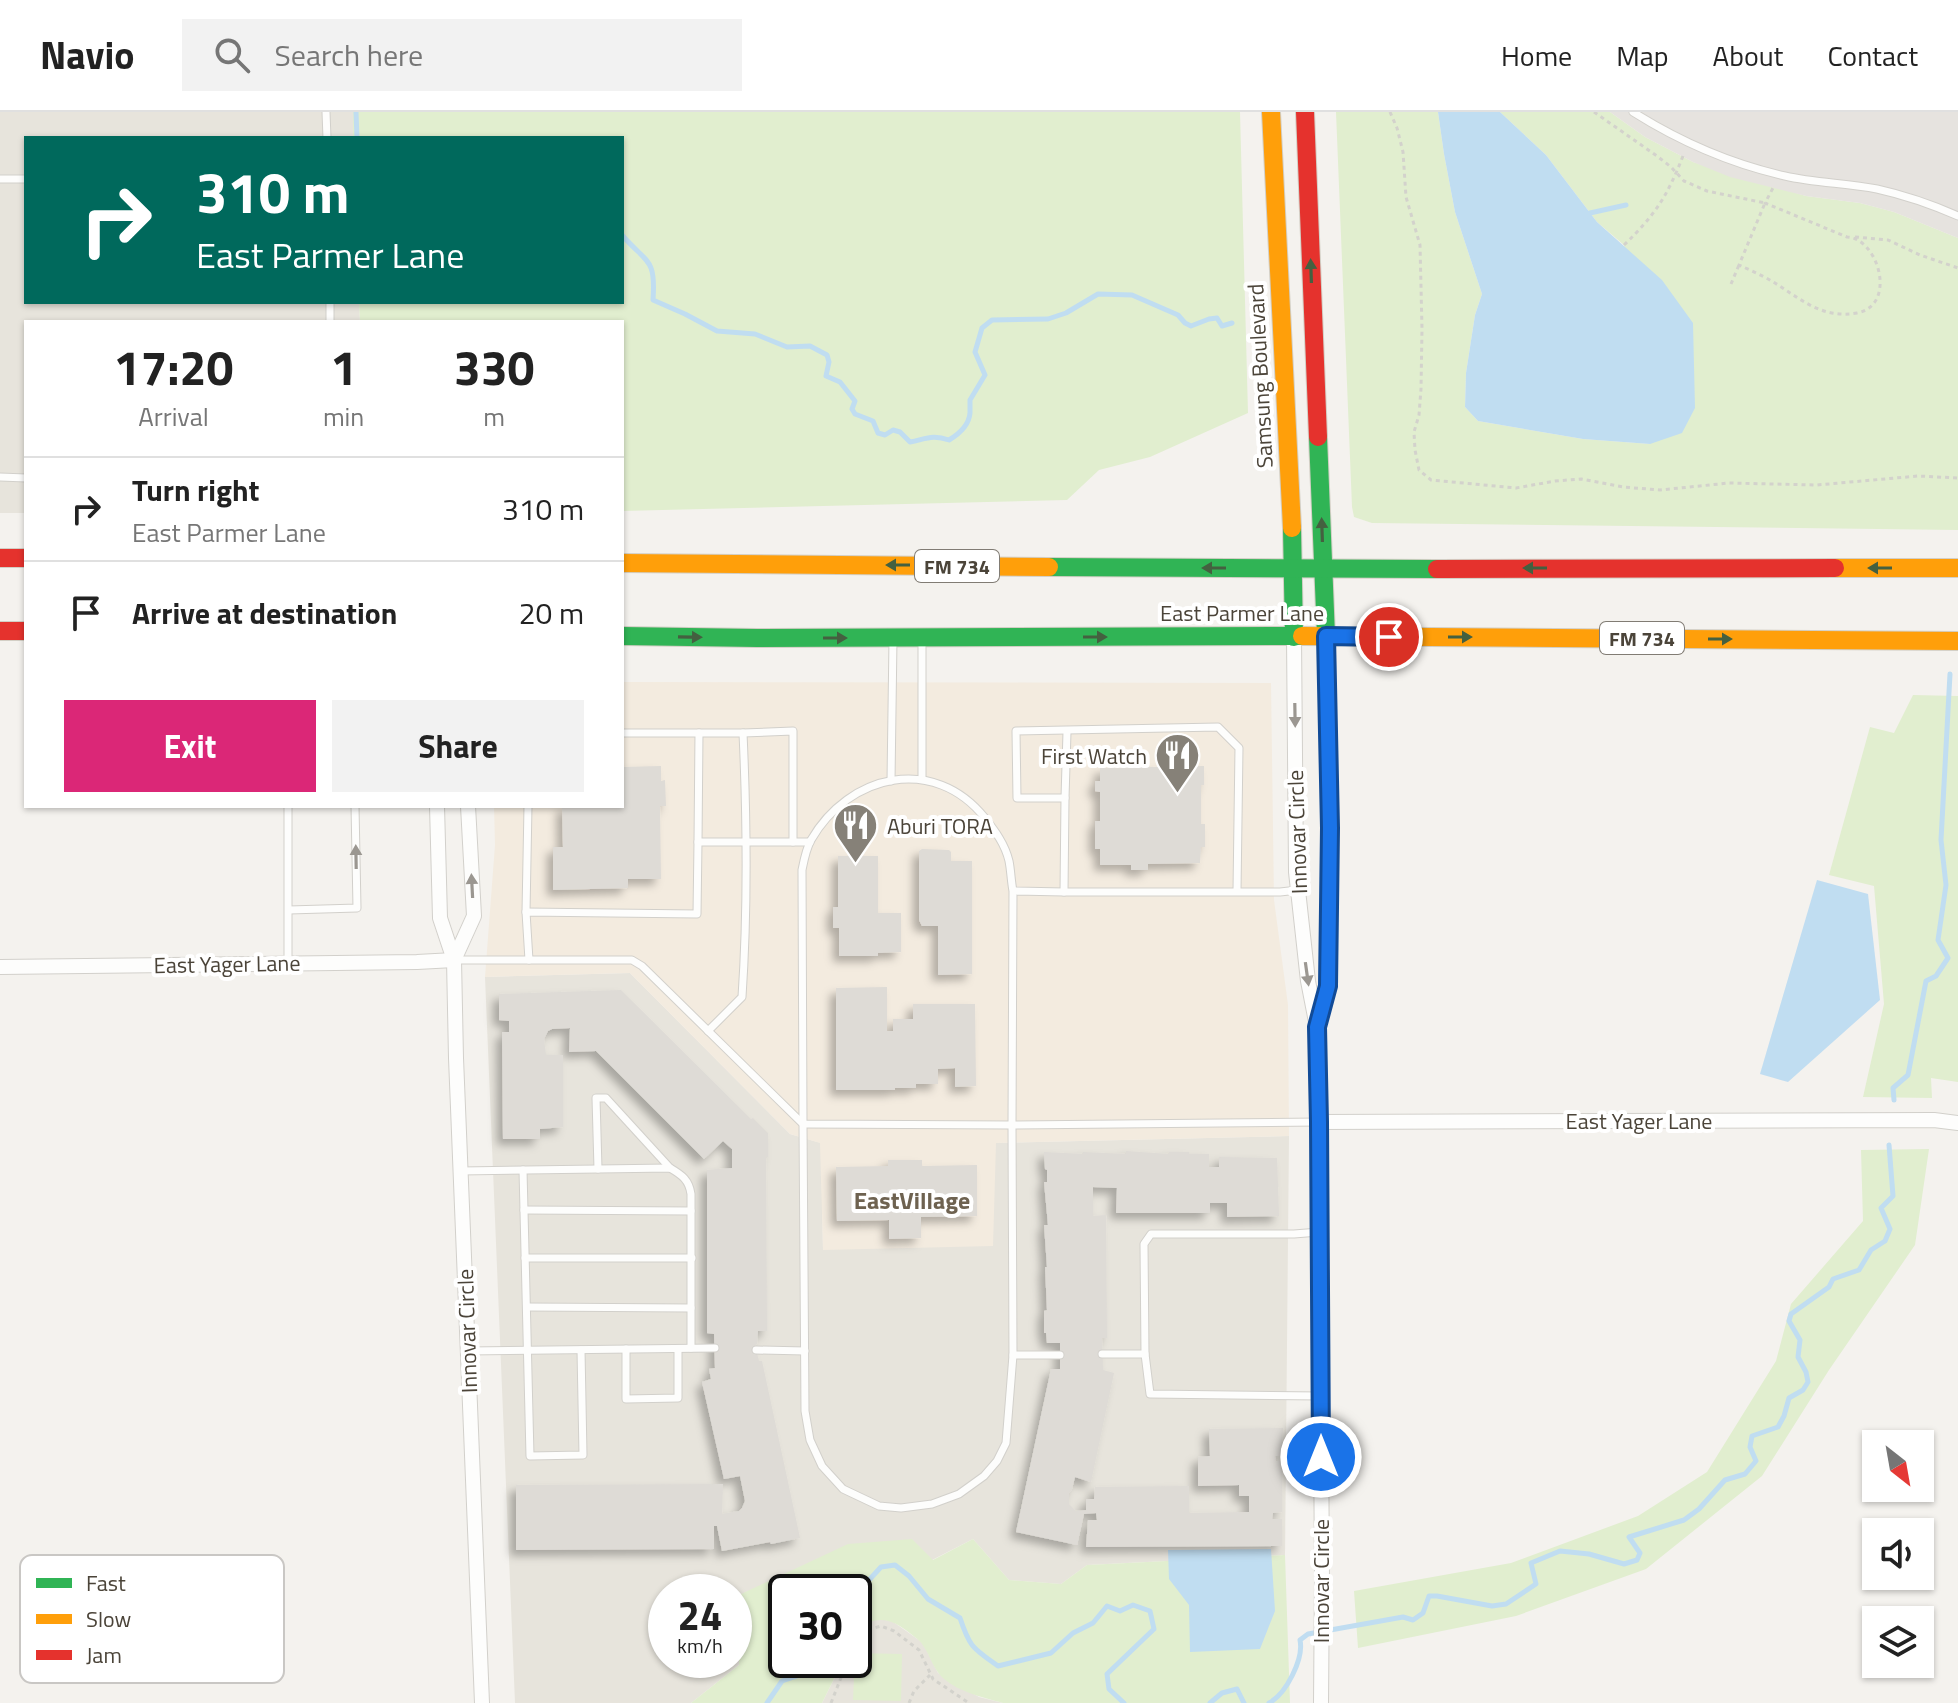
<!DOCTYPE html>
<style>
body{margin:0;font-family:"Titillium Web",sans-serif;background:#f2f2f2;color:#222;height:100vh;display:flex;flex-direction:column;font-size:30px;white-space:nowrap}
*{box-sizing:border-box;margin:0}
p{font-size:26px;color:#767676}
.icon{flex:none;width:44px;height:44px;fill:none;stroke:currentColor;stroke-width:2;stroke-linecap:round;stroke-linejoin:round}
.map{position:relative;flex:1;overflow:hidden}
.drawer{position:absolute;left:24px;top:208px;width:600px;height:488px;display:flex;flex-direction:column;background:#fff;border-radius:0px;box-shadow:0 2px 6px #0004}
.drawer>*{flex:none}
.banner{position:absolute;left:24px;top:24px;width:600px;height:168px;border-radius:0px;box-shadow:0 2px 6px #0004;background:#00695c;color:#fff;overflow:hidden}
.needle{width:52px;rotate:149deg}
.fabs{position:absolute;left:1862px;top:1318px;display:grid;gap:16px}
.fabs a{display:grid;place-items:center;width:72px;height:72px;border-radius:0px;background:#fff;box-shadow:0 2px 6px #0004;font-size:40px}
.speed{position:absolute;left:648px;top:1462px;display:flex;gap:16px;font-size:40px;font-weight:700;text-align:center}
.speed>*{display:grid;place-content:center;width:104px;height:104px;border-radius:50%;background:#fff;box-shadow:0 2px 6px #0004;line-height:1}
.speed small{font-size:20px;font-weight:400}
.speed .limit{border:4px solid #111;border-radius:12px;background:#fff;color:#111}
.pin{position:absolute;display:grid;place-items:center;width:68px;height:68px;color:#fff;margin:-34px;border:4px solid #fff;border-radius:50%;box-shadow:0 2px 8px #0007}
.me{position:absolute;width:88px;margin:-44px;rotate:0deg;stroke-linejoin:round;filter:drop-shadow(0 0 6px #0008)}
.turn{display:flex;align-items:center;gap:28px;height:168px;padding:0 40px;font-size:36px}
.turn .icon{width:104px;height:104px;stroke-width:2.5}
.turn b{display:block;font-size:56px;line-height:68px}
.eta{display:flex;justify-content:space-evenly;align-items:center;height:136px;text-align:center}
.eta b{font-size:48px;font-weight:700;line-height:56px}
.cta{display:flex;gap:16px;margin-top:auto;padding:16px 40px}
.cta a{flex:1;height:92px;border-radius:0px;background:#db2777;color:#fff;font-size:32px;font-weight:700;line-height:92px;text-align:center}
.cta a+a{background:#f2f2f2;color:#222}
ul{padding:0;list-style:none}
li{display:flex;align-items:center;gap:24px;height:104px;padding:0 40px;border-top:2px solid #e0e0e0}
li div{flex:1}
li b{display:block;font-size:30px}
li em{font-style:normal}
header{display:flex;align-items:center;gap:48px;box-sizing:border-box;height:112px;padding:0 40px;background:#fff;border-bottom:2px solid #e0e0e0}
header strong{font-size:38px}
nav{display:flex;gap:44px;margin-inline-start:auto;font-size:28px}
.search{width:560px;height:72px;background:#f2f2f2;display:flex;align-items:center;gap:20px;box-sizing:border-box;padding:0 28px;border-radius:0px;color:#767676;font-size:30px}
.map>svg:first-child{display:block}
</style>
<header>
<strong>Navio</strong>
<div class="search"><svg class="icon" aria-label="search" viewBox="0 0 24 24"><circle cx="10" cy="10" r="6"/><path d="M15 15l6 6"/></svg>Search here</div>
<nav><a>Home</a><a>Map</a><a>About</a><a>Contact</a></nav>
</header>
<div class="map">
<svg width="1958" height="1591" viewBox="0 0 1958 1591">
<defs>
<filter id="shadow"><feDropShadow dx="-6" dy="6" stdDeviation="4" flood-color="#0004"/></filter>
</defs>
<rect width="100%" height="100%" fill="#f4f2ee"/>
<g fill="#e7e4dc" fill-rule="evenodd">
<polygon points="0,0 353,0 353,26 26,26 26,190 359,190 360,210 26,210 26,401 0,401"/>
<path d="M 630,861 L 790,1022 L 821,1031 L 823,1137 L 995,1031 L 1289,1024 L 1285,1443 L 1087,1453 L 1061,1472 L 1009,1468 L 973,1427 L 932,1448 L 740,1483 L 739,1553 L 691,1591 L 515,1591 L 485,865 ZM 666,1480 L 734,1480 L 734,1548 L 666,1548 Z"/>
<polygon points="878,1507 892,1509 923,1531 938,1561 979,1585 1003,1591 822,1591 836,1563 838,1548 854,1548 854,1518 865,1510"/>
</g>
<polygon fill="#f3ebdf" points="622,570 1271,571 1274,788 1288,893 1289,1024 996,1031 993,1134 823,1138 820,1031 790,1022 630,861 485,865 495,733 494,694 622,694"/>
<g fill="#e1eecf">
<polygon points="353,0 1240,0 1248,301 1150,345 1099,358 1067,388 622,399 622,210 360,210 359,190 622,190 622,26 353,26"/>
<polygon points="1336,0 1438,0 1444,42 1455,100 1482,182 1475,203 1466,261 1465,295 1478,309 1583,327 1650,332 1624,133 1597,110 1546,43 1500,0 1610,0 1645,25 1693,50 1806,84 1860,91 1894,100 1958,126 1958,418 1372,411 1354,405 1352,395"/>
<polygon points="1913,583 1958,584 1958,970 1931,966 1932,986 1863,985 1884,892 1874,774 1829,763 1870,615 1894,621"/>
<polygon points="1929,1037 1915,1133 1829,1258 1762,1364 1646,1457 1516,1504 1358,1536 1354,1479 1511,1451 1638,1404 1707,1360 1776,1249 1791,1192 1863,1109 1861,1038"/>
<path d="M 912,1427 L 933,1448 L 973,1427 L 1009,1468 L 1061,1472 L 1087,1453 L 1285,1443 L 1290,1591 L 1003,1591 C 981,1585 955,1579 940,1563 C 933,1555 930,1544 924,1535 C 921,1529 916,1526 911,1522 C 890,1505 877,1503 854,1518 L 854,1480 L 786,1480 L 786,1548 L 838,1548 L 836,1563 L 822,1591 L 691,1591 L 739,1553 L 739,1483 L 848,1432 Z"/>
<polygon points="855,1541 902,1542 901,1589 853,1588"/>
</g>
<polygon fill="#e6e3df" points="1610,0 1958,0 1958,126 1894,100 1860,91 1806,84 1730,65 1693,50 1645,25"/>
<g fill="#c0ddf1">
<polygon points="1438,0 1500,0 1546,43 1597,110 1662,168 1693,211 1695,296 1682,321 1650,332 1583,327 1478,309 1465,295 1466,261 1475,203 1482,182 1455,100 1444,42"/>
<polygon points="1817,768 1868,782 1880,888 1788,970 1760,962"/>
<polygon points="1271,1437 1275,1499 1260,1537 1190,1540 1189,1493 1169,1467 1168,1438"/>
</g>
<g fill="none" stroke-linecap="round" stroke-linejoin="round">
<g stroke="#c0ddf1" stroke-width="5">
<polyline points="356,0 357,26"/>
<polyline points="1585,105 1590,101 1626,93"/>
<path d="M 622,123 C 647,152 656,145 653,188 L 685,202 L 717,219 L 755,222 L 787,235 L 810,234 L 827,243 L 829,250 L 826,264 L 840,270 L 855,289 L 852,297 L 855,302 L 873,309 L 878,321 L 885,323 L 893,318 L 900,320 L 910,330 C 926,327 932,322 949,328 C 959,322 969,313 970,301 C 970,297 970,292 970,288 L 985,263 L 975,240 L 982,216 L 992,208 L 1048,207 L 1066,201 L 1098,182 L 1132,183 L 1178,203 L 1185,211 L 1191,214 L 1209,207 L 1217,206 L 1222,214 L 1232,211"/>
<polyline points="1894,988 1893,976 1908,963 1926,869 1936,864 1948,846 1938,828 1946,773 1941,728 1950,562"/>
<path d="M 841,1480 L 870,1467 L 881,1455 L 895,1453 L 909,1464 L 928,1487 L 960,1506 C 970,1536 973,1536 998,1554 L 1051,1541 L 1073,1521 L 1093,1511 L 1107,1494 L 1120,1499 L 1133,1493 L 1150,1499 L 1154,1517 L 1107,1562 L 1109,1577 L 1124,1591"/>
<polyline points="786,1505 772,1517 775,1524 786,1519"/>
<polyline points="767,1591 782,1569 797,1564 801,1560 801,1548"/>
<polyline points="1210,1591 1222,1581 1237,1577 1244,1591"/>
<path d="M 1269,1591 C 1286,1582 1304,1547 1300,1528 L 1308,1522 L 1403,1505 L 1413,1508 L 1423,1501 L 1429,1484 L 1437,1484 L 1492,1494 L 1506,1492 L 1536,1472 L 1531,1451 L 1560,1439 L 1589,1442 L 1624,1452 L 1637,1448 L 1640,1441 L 1629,1425 L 1684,1408 L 1699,1397 L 1725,1368 L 1745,1362 L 1756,1349 L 1750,1335 L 1752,1324 L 1778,1315 L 1784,1304 L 1789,1286 L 1803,1278 L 1808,1270 L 1806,1260 L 1798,1245 L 1800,1228 L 1789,1209 L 1791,1202 L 1829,1175 L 1833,1167 L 1859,1158 L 1871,1138 L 1885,1129 L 1890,1117 L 1881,1096 L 1893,1084 L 1889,1033"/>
</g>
</g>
<g fill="#dedbd6" filter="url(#shadow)">
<polygon points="661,654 661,669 665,668 666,694 660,694 661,767 628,767 628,776 553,778 553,735 563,735 562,694 622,694 622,655"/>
<polygon points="1204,654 1204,673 1201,673 1201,712 1205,712 1205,735 1201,735 1200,751 1148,752 1148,758 1131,758 1131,753 1100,753 1100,737 1095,737 1095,709 1100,709 1100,680 1095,679 1095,669 1100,669 1100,656"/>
<polygon points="922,737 949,738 951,740 951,749 972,749 972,862 938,863 938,814 922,814 919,808 919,739"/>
<polygon points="838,744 878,744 878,801 901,801 901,840 878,841 878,844 839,844 839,816 833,816 833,795 838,795"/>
<polygon points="887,875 887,919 893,919 893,907 913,907 913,892 975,892 976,974 955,975 955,956 938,957 938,972 916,972 916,976 895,976 895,978 836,978 836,876"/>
<polygon points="621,878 751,1007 753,1006 768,1021 768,1045 766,1045 767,1219 758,1219 757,1232 755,1233 759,1249 762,1249 800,1426 771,1432 770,1430 722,1439 717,1414 714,1414 714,1437 516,1438 516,1373 723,1372 722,1402 739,1399 742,1396 745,1389 740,1364 724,1367 702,1270 711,1267 709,1257 715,1256 714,1222 707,1221 707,1058 732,1056 732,1037 723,1029 704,1047 596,939 569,940 570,916 552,917 548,919 544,927 546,943 563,943 563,1015 540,1017 540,1027 503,1027 502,920 509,920 509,909 499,908 499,882"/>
<polygon points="1126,1039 1169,1042 1169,1040 1189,1040 1189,1042 1209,1042 1209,1055 1219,1055 1219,1045 1277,1046 1279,1104 1227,1105 1227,1091 1210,1091 1210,1101 1116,1101 1117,1076 1093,1075 1093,1104 1106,1103 1107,1226 1102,1226 1103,1258 1114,1261 1091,1370 1075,1365 1072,1377 1069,1381 1069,1392 1076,1399 1086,1398 1086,1387 1094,1387 1095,1375 1189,1374 1189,1401 1249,1400 1249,1384 1239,1384 1239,1373 1198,1374 1198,1345 1210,1344 1209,1317 1283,1316 1281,1344 1275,1344 1276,1349 1282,1349 1282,1400 1273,1401 1272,1407 1282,1407 1282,1434 1086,1435 1088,1408 1097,1408 1096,1401 1084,1402 1077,1433 1016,1420 1051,1257 1060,1257 1060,1231 1047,1231 1046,1221 1044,1221 1044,1199 1047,1198 1045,1155 1047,1155 1044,1113 1048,1113 1044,1070 1047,1070 1047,1058 1045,1057 1044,1040 1083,1042 1083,1040 1126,1042"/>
<polygon points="888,1048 922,1048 922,1054 977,1053 977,1104 921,1105 921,1126 889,1127 889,1108 837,1109 836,1055 888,1054"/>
</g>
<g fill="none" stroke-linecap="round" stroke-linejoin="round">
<defs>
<g id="lane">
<polyline points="326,0 327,26"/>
<path d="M 1633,0 C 1679,29 1732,52 1785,64 C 1815,71 1847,71 1877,77 C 1904,83 1933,93 1958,104"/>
<polyline points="0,67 26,67"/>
<polyline points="330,190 330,210"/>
<polyline points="0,365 26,366"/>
<polyline points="922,529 922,667"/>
<path d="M 622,621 L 743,621 C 747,710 748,796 742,885 L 708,919"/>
<polyline points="743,621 793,619 793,730"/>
<polyline points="891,669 893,527"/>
<polyline points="1065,686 1067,620"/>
<polyline points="698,730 699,621"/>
<path d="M 1013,779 C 1011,769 1011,759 1009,749 C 1005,732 995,719 985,706 C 934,642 849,662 811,728 C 806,737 804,748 802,758 L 803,1012 L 1012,1013 L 1013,779 L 1064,780"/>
<polyline points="1237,779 1239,636 1218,615 1016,619 1017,686 1065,686 1064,780 1280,780 1298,778"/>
<polyline points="289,798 357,796 355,694"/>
<polyline points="526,800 528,694"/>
<polyline points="454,848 632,848 642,854 803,1012 805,1299 810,1328 822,1354 843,1377 879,1394 901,1396 932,1392 959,1382 984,1364 997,1349 1006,1331 1013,1243 1012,1013 1319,1010"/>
<polyline points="529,848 526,800 697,802 698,730 810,730"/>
<polyline points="288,852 288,694"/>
<polyline points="598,1057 596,986 606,986 670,1056"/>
<polyline points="523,1058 530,1344 583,1343 581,1238"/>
<path d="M 461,1059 L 670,1056 C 682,1063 689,1068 691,1082 L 691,1236"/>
<polyline points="524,1098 691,1099"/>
<polyline points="1319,1120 1294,1122 1151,1122 1144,1132 1145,1242 1150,1282 1321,1284"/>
<polyline points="525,1146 692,1146"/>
<polyline points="527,1195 691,1196"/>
<polyline points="626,1237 626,1287 678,1286 678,1237"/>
<polyline points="756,1238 805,1239"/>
<polyline points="468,1239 715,1236"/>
<polyline points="1102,1242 1145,1242"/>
<polyline points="1013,1243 1060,1243"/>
</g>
<g id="street">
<polyline points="1294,525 1296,760 1308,869 1317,915 1319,1010 1322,1466 1321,1591"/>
<polyline points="437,694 440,806 454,848 456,946 482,1591"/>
<polyline points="454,848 474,804 468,694"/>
<polyline points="0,855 417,850 454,848"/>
<polyline points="1318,910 1328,874 1330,716 1326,524"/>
<polyline points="1319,1010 1934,1008 1958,1011"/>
</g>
<g id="fast">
<polyline points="1318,325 1326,524"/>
<polyline points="1292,416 1294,525"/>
<polyline points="1049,455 1437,457"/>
<polyline points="622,524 757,526 1302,524"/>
</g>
<g id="slow">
<polyline points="1271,0 1292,416"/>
<polyline points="622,451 1049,455"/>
<polyline points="1835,456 1958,456"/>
<polyline points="1302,524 1958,529"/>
</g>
<g id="jam">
<polyline points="1305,0 1318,325"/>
<polyline points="0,446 26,446"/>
<polyline points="1437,457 1835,456"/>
<polyline points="0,519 26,519"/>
</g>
</defs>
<use href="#lane" stroke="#d2d0cb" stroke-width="9"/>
<use href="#street" stroke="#d2d0cb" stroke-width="16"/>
<use href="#fast" stroke="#d3cfc5" stroke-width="20"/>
<use href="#slow" stroke="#d3cfc5" stroke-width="20"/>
<use href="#jam" stroke="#d3cfc5" stroke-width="20"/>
<g stroke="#d3d2cc" stroke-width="3" stroke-dasharray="4 4" stroke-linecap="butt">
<polyline points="1390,0 1397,16 1403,40 1406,85 1420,133 1422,217 1421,277 1419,303 1414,320 1415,338 1419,358 1431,368 1516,376 1555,369 1581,367 1623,375 1660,378 1729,371 1817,373 1918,364 1958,366"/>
<path d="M 1594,0 L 1657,44 L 1671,55 L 1684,69 L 1707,79 L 1765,91 L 1739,153 C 1752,159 1766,165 1778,173 C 1803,189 1824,207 1857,201 C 1898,193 1878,126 1847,125 L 1765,91 L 1773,76"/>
<polyline points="1855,125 1888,128 1920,143 1958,156"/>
<path d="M 1624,133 C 1655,103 1667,85 1683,44"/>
<polyline points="1731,172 1739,153"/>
<polyline points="854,1526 871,1517 881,1514 894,1519 919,1538 933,1567 969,1591"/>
<polyline points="831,1591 848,1548"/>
<polyline points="909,1591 914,1579 930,1563"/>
</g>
<use href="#lane" stroke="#fdfdfc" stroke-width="7"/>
<use href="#street" stroke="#fdfdfc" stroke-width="14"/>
<use href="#fast" stroke="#30b455" stroke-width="18"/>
<use href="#slow" stroke="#ff9f0a" stroke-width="18"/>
<use href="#jam" stroke="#e5322d" stroke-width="18"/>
</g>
<defs><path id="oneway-solid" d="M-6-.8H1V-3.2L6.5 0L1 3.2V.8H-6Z" transform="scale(2)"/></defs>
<g fill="#446040">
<use href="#oneway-solid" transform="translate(1311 159) rotate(-92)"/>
<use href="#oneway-solid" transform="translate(1322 418) rotate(-92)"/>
<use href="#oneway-solid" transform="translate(898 453) rotate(-180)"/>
<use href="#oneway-solid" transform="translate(1214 456) rotate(-180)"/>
<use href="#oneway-solid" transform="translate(1535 456) rotate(180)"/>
<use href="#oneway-solid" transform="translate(1880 456) rotate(180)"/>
<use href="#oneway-solid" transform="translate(690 525) rotate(1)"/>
<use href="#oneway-solid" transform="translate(1095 525)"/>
<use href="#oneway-solid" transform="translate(1460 525)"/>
<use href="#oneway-solid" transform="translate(835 526)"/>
<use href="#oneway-solid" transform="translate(1720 527)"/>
</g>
<g fill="#9b9791">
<use href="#oneway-solid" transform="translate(1295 603) rotate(89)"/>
<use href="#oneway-solid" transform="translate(356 745) rotate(-91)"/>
<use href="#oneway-solid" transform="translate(472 774) rotate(-93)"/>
<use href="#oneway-solid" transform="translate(1307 862) rotate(82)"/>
</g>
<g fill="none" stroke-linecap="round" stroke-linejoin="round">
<defs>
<polyline id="route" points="1321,1345 1319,1010 1317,915 1328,874 1330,716 1326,524 1389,525"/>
</defs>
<use href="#route" stroke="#114b97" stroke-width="20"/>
<use href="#route" stroke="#1a73e8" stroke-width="14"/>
</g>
<defs>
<symbol id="restaurant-pin" viewBox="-11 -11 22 30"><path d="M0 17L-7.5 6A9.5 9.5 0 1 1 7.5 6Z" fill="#868178" stroke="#fff"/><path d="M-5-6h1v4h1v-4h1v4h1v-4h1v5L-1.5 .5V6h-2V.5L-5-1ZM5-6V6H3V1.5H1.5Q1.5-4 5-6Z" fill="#fff"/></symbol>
</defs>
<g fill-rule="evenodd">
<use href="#restaurant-pin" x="1152" y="618" width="51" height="69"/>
<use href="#restaurant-pin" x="830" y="688" width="51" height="69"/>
</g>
<g text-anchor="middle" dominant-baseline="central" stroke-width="8" stroke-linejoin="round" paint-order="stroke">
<g fill="#fff" stroke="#817c74" stroke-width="2">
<rect x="915" y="438" width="84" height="32" rx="6"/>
<rect x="1600" y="510" width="84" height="32" rx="6"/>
</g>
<g font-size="20" font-weight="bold" fill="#4b4439">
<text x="957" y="454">FM 734</text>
<text x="1642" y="526">FM 734</text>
</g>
<g font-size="22" fill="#4b4439" stroke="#fff">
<text transform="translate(1260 264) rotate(-93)">Samsung Boulevard</text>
<text x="1242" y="501">East Parmer Lane</text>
<text transform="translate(1297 720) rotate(-92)">Innovar Circle</text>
<text transform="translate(227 852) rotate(-1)">East Yager Lane</text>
<text x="1639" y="1009">East Yager Lane</text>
<text transform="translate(467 1219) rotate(-92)">Innovar Circle</text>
<text transform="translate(1321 1469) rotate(-90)">Innovar Circle</text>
</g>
<g font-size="22" fill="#4b4439" stroke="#fff" text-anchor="end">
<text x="1147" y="644">First Watch</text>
<text x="887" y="714" text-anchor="start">Aburi TORA</text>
</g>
<g font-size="24" font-weight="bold" fill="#6e6250" stroke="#fff">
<text x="912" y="1088">EastVillage</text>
</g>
</g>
<rect x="20" y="1443" width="264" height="128" rx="12" fill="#fff" stroke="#c9c7c4" stroke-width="2"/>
<rect x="36" y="1466" width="36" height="10" fill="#30b455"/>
<rect x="36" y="1502" width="36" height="10" fill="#ff9f0a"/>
<rect x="36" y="1538" width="36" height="10" fill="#e5322d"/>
<g font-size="22" fill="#4b4439">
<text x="86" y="1479">Fast</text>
<text x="86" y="1515">Slow</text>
<text x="86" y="1551">Jam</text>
</g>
</svg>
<div class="fabs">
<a><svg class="needle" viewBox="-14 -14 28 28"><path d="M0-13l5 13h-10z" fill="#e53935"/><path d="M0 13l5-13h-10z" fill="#767676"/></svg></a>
<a><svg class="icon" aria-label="sound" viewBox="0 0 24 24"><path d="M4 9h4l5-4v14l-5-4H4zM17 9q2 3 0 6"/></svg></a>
<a><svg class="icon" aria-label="layers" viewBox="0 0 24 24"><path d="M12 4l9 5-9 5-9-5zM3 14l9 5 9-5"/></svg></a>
</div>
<div class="speed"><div>24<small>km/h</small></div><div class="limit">30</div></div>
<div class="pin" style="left:1389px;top:525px;background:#d93025"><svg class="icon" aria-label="arrive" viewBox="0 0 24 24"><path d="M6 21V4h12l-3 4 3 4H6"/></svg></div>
<svg class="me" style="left:1321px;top:1345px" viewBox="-20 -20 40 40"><circle r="17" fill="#1a73e8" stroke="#fff" stroke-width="3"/><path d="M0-11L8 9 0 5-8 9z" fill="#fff"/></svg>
<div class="banner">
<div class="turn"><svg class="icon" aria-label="right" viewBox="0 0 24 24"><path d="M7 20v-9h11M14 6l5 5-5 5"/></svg><div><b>310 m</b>East Parmer Lane</div></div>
</div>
<section class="drawer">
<div class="eta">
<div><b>17:20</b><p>Arrival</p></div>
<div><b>1</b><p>min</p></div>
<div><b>330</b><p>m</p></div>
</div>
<ul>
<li><svg class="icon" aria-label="right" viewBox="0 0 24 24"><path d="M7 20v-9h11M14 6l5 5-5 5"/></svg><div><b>Turn right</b><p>East Parmer Lane</p></div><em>310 m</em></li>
<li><svg class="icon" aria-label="arrive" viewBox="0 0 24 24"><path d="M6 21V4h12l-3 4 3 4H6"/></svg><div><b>Arrive at destination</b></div><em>20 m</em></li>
</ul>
<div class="cta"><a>Exit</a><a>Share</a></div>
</section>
</div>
